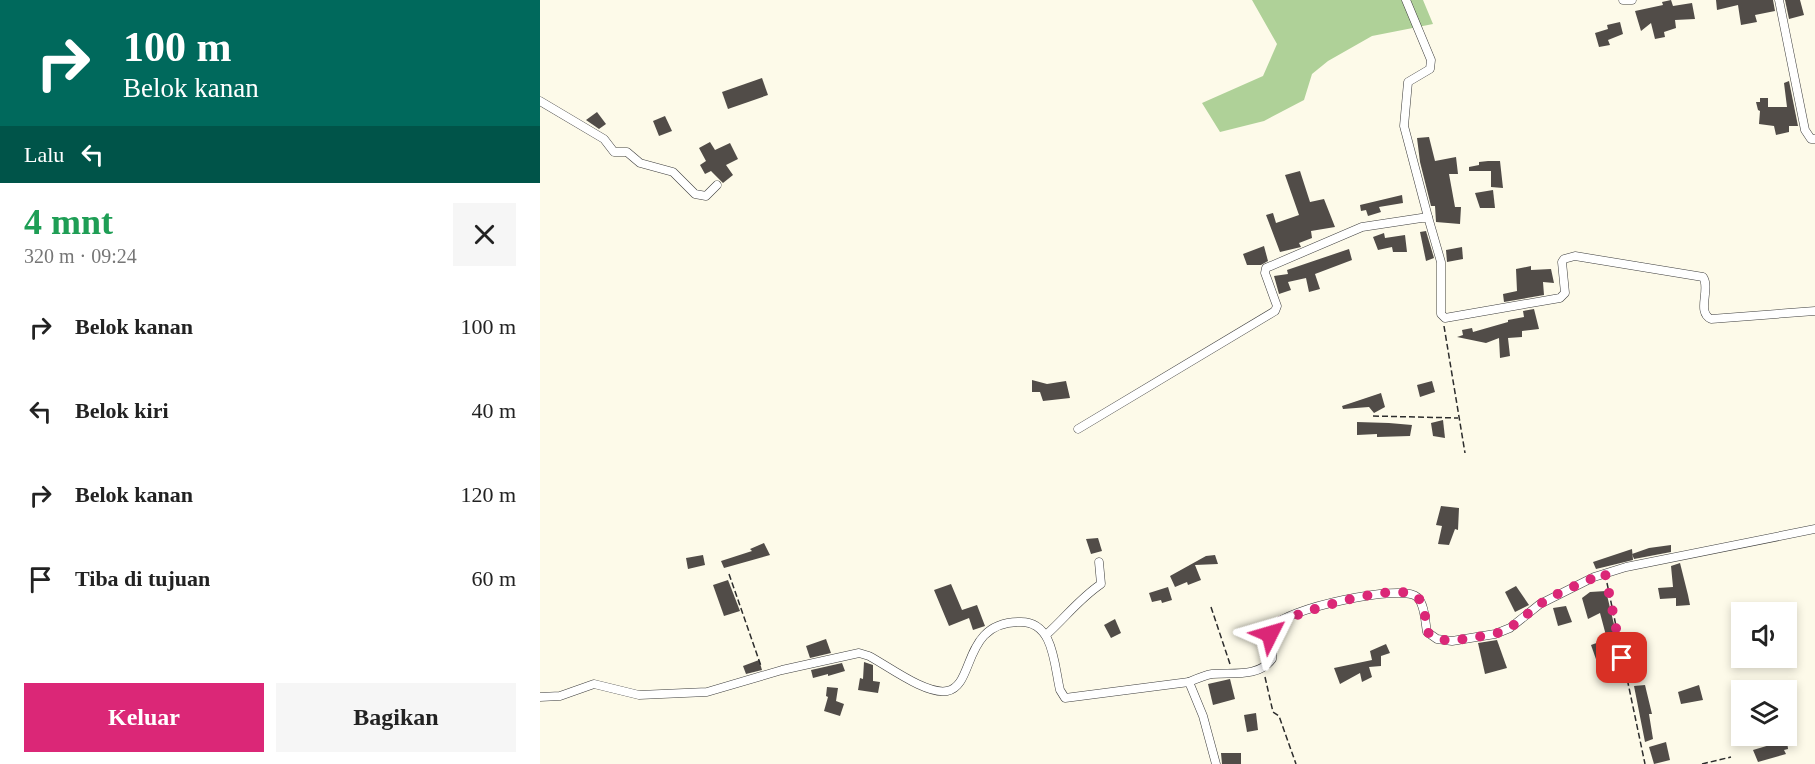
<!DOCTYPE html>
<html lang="id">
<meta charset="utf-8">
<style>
body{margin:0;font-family:"Times New Roman",serif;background:#f6f6f6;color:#222;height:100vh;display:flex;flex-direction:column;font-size:22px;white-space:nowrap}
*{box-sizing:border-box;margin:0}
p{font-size:20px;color:#767676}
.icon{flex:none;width:33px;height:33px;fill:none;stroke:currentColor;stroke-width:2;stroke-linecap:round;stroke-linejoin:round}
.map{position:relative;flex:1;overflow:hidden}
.panel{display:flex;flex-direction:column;background:#fff;width:540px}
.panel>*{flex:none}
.top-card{background:#00695c;color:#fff;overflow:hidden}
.controls{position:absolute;left:1191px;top:602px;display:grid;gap:12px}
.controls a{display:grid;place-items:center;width:66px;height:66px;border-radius:0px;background:#fff;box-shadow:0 3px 9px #0003;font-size:30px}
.pin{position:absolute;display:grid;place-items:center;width:51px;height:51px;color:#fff;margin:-26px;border-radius:12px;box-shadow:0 3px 9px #0006}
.me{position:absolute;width:66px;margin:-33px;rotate:50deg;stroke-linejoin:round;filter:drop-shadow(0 0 4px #0008)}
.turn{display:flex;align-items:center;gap:21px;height:126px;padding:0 24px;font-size:27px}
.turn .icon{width:78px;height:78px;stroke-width:2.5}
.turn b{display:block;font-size:42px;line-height:51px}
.then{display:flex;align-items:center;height:57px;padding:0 24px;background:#0003;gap:12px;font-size:22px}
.round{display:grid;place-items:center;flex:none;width:63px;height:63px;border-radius:0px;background:#f6f6f6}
.overview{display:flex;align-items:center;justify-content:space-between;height:102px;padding:0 24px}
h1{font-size:36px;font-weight:600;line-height:45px;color:#1e9e55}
.primary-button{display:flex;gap:12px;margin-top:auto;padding:12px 24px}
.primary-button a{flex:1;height:69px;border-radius:0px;background:#db2777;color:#fff;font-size:24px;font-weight:600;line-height:69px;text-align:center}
.primary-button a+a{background:#f6f6f6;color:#222}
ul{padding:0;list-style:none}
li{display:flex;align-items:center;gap:18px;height:84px;padding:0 24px}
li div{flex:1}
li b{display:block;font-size:22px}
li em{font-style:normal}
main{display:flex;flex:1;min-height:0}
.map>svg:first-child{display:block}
</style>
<main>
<section class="panel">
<div class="top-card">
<div class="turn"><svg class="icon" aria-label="right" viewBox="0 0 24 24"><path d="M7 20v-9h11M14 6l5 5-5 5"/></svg><div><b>100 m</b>Belok kanan</div></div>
<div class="then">Lalu<svg class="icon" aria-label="left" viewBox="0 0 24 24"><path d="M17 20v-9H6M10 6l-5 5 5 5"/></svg></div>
</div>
<div class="overview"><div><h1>4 mnt</h1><p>320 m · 09:24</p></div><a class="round"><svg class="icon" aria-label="close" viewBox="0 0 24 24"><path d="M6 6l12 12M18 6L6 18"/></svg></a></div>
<ul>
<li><svg class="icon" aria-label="right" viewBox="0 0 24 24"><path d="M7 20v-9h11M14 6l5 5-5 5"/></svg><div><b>Belok kanan</b></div><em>100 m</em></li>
<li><svg class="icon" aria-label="left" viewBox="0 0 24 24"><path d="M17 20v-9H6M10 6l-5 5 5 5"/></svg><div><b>Belok kiri</b></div><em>40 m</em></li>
<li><svg class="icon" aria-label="right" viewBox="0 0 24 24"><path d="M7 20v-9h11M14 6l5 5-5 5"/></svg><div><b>Belok kanan</b></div><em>120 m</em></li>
<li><svg class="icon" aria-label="arrive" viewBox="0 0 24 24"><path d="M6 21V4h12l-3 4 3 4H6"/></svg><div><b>Tiba di tujuan</b></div><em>60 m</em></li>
</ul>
<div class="primary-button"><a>Keluar</a><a>Bagikan</a></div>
</section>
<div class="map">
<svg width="1275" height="764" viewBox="0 0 1275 764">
<rect width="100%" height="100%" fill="#fdfae9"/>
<polygon fill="#afd198" points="712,0 883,0 893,24 832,36 788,61 772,74 764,100 724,121 680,132 662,103 723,76 737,44"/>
<g fill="#514c48">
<polygon points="1131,0 1133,6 1152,3 1155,19 1135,20 1136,28 1124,32 1125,37 1115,39 1111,23 1101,31 1095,11 1123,5 1122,2"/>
<polygon points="1176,0 1233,0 1235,11 1215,15 1217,22 1201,25 1198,5 1177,10"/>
<polygon points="1245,0 1260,0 1264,15 1249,19"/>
<polygon points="1080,22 1083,34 1068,40 1070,45 1059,47 1055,33 1068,29 1067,25"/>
<polygon points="222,78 228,95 188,109 182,92"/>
<polygon points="1249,81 1258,126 1249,126 1249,132 1236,135 1234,126 1219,124 1220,111 1218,110 1216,102 1220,102 1220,98 1228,98 1228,107 1247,107 1244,83"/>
<polygon points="57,112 66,124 59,129 46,120"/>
<polygon points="125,116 132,131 119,136 113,121"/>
<polygon points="889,137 895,161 916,157 918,174 909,174 915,207 921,207 920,224 896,222 895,206 891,206 880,162 877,138"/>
<polygon points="170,142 175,150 190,143 198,159 186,165 193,175 183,183 171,171 165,174 160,165 166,161 159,148"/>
<polygon points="948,161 960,161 963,188 951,187 951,171 929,171 929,167 939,165 939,162"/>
<polygon points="760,171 770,202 784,199 795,227 771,231 772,238 759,243 761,247 740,252 726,215 733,213 736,223 759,215 745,175"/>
<polygon points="953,190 955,208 940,208 935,193"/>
<polygon points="862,195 863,203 839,207 841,212 828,216 826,210 821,211 820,205"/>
<polygon points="886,231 894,258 886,261 880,232"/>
<polygon points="844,233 845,238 865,235 867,252 853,252 852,247 838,250 833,237"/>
<polygon points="724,246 728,261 721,265 707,265 703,254"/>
<polygon points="922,247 923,259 907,262 906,250"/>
<polygon points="809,249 812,260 775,274 780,289 769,292 766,278 748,282 751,290 739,294 734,276 748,274 747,270"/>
<polygon points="991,266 991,270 1011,269 1014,283 1003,282 1004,295 964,302 963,294 977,291 976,269"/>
<polygon points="994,309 999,329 982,331 982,337 968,338 970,356 960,358 959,338 946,343 917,337 923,335 922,330 932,328 933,332 968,322 968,320 984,317 983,311"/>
<polygon points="492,380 507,384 526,381 530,398 503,401 500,392 492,392"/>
<polygon points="892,381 895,392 880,397 877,385"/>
<polygon points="841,393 845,407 834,413 829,407 803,409 802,406"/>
<polygon points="903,420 905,438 893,436 891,423"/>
<polygon points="817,422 849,423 872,425 870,436 837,437 837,434 817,435"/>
<polygon points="901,506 919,508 918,530 915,529 909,545 898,544 902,526 896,525"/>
<polygon points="558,538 562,551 551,554 546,539"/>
<polygon points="224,543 230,555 184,568 181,561 212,551 210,549"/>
<polygon points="1131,545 1131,552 1094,559 1092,554 1109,548"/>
<polygon points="1092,549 1093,560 1056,569 1053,562"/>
<polygon points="163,555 165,565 148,569 146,558"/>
<polygon points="675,555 678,564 655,565 661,580 648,585 647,582 635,587 630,576 666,556"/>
<polygon points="1140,563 1148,595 1150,605 1136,606 1136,598 1120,599 1118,588 1133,587 1131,566"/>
<polygon points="188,580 200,611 184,616 173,585"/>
<polygon points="411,584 422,610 437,605 445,626 433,630 429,618 409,626 394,590"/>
<polygon points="976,586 989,605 975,612 965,592"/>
<polygon points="628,587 632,600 622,603 621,600 612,602 609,593"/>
<polygon points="1066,591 1078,641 1068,643 1060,613 1048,619 1042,598 1050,592"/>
<polygon points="1026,606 1032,622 1018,626 1013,608"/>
<polygon points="575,619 581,633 571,638 564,625"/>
<polygon points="286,639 291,653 270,658 266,646"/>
<polygon points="957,640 967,668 945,674 938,643"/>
<polygon points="1062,641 1066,659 1057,662 1051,645"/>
<polygon points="846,644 850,653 841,656 841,666 829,667 832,677 822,682 820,673 800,684 794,668 832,660 830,651"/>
<polygon points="219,660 222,670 206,674 203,666"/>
<polygon points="324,662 333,665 333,681 340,682 338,693 318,690 320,678 323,679"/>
<polygon points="302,663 305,671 288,676 288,674 273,678 271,670"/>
<polygon points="690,679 695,699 673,705 668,684"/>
<polygon points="1105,685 1112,714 1109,714 1113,739 1105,742 1094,686"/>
<polygon points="1159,685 1163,700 1141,704 1138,692"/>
<polygon points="287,687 298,688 296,701 304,704 300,716 284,711 288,697 286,696"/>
<polygon points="716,713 718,730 707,732 704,715"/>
<polygon points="1247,740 1248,749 1244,750 1246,754 1218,762 1213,750"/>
<polygon points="1126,742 1130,760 1114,764 1109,747"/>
<polygon points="681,753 701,753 701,764 682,764"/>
</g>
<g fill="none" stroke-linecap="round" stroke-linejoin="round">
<defs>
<g id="minor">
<polyline points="866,0 891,60 890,69 868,82 864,126 888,217"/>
<polyline points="1083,0 1092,0"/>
<polyline points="1239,0 1265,130 1271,139 1275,139"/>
<polyline points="0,101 64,139 74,152 87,152 100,163 133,172 155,194 166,196 177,185"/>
<path d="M 538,429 L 735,311 L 737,306 L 725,273 L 726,268 L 822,227 L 888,217 L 901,262 L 901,314 L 905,318 L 1020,298 L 1025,293 L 1022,262 L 1024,259 L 1035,256 L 1163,277 C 1171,289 1156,312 1171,319 L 1275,311"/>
<path d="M 506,635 C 526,617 539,599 561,584 L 559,562"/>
<path d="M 0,697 L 20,696 L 54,684 L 99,695 L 167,692 L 242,670 L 319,653 L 329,656 C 348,666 386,695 407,691 C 436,686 421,621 481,622 C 514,622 514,665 520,690 L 525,698 L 649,682"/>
<path d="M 676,764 L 663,716 L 649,682 C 656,679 665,675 672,674 C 692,672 718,678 732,659 C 734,649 727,637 733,627 C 743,609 863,583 877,597 C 885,604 885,622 887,632 L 897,639 L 912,641 L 955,634 L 970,628 L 1000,604 L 1054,577 L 1086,567 L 1275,529"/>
</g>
</defs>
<use href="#minor" stroke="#3d3d3d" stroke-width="9"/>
<g stroke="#2c2c2c" stroke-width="1.5" stroke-dasharray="6 3" stroke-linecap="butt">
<polyline points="904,326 925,453"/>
<polyline points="833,416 918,418"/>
<polyline points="189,574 221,666"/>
<polyline points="1067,583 1105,764"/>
<polyline points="671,607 690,664"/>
<polyline points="725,677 733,712 739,716 756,764"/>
<polyline points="1162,764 1191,757"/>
</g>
<use href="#minor" stroke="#fff" stroke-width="8"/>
</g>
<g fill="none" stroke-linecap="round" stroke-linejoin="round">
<path stroke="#db2777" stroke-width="10" stroke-dasharray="0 18" d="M 730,634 L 734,625 L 739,622 C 761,612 859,580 877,597 C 886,604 885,622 887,632 L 897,639 L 912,641 L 955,634 L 970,628 L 1000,604 L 1021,592 L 1065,573 L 1082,658"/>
</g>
</svg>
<div class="controls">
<a><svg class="icon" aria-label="sound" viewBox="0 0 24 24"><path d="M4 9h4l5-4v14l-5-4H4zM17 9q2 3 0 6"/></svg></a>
<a><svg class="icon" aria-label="layers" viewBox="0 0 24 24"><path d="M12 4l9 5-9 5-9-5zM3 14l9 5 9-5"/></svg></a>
</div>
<div class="pin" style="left:1082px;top:658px;background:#d93025"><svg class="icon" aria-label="arrive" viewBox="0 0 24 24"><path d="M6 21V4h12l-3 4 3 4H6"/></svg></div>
<svg class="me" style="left:730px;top:634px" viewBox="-20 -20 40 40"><path d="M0-17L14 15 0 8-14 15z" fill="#db2777" stroke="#fff" stroke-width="4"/></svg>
</div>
</main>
